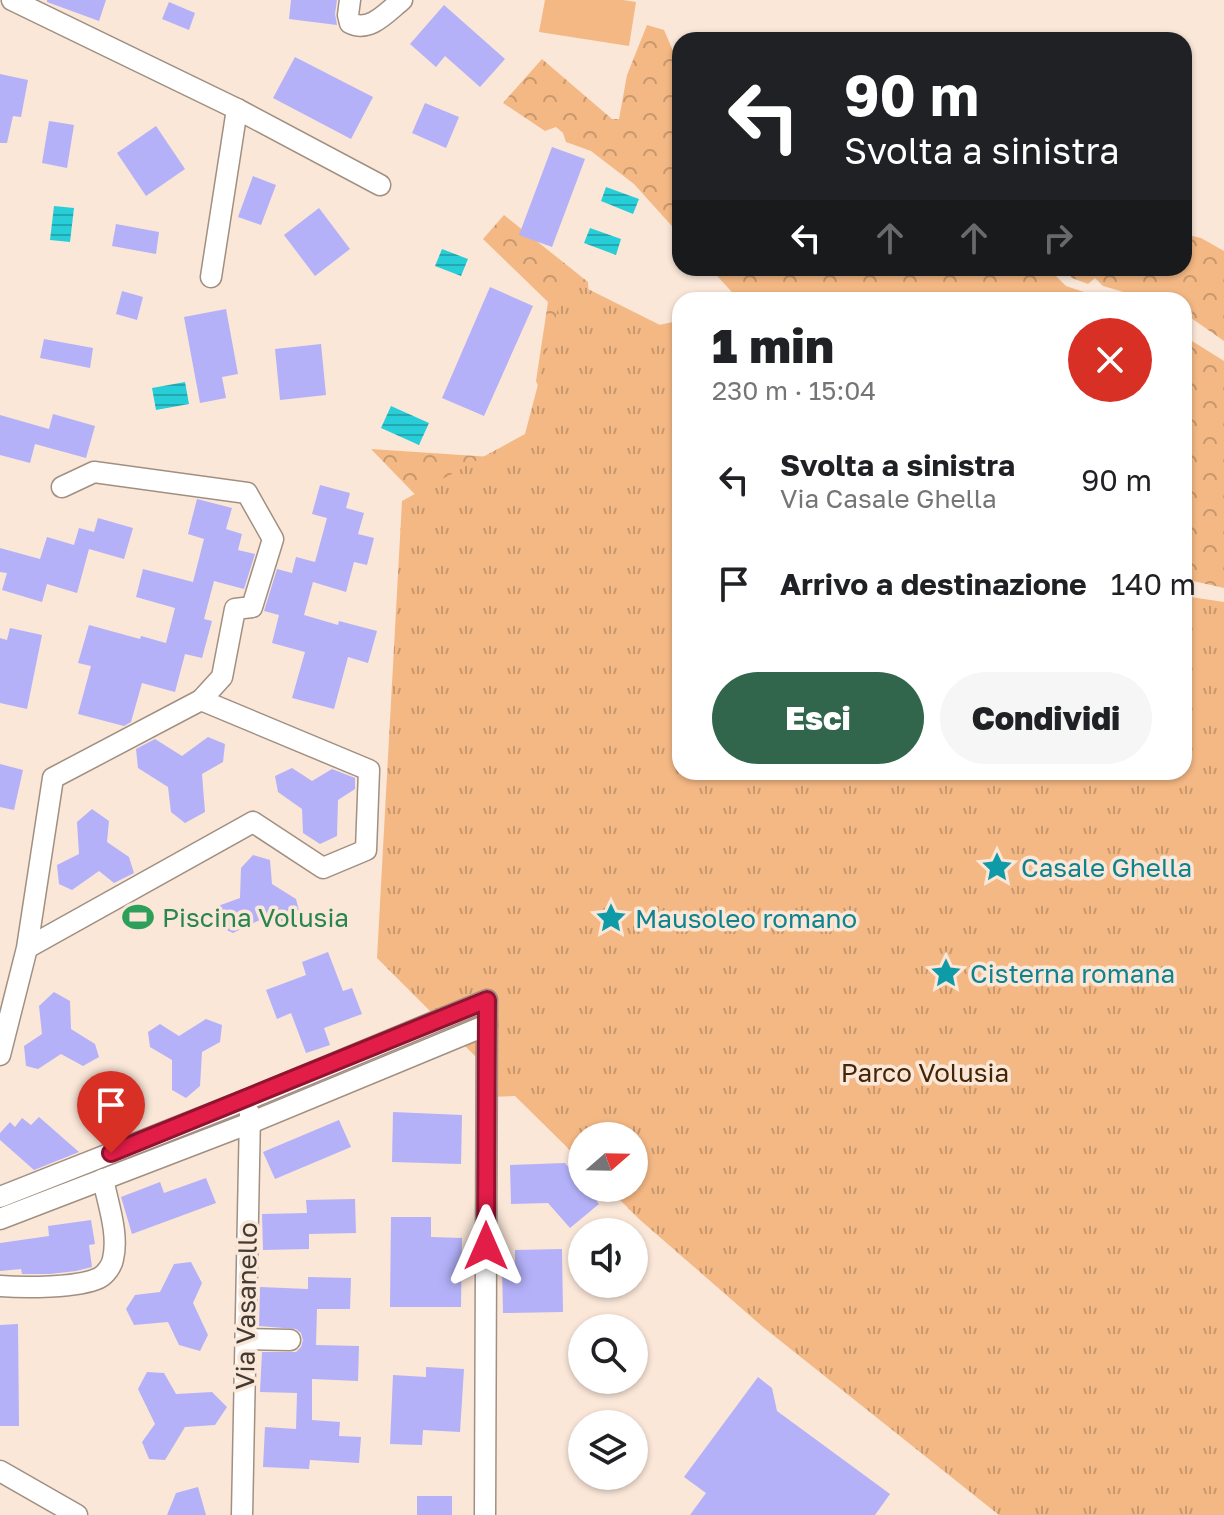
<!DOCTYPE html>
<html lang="it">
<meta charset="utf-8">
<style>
body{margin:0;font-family:"Golos Text",sans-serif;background:#f6f6f6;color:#202124;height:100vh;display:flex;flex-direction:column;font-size:30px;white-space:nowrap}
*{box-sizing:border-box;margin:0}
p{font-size:26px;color:#757577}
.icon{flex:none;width:44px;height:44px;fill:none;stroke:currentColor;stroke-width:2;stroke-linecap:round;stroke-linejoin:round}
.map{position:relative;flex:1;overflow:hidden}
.side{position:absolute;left:672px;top:292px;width:520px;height:488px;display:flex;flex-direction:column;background:#fff;border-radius:24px;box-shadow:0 2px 6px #0004}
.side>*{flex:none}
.top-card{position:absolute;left:672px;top:32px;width:520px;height:244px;border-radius:24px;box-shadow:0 2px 6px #0004;background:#202124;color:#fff;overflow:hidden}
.needle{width:52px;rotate:70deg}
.fabs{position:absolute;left:568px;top:1122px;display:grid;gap:16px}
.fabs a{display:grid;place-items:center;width:80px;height:80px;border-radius:50%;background:#fff;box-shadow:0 2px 6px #0004;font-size:40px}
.pin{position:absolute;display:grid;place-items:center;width:68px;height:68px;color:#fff;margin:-82px -34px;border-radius:50% 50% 50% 0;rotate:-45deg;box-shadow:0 0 8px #0007}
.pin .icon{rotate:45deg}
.me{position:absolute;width:88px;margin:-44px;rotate:0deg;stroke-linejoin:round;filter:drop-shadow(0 0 6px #0008)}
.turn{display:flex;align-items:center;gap:28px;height:168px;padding:0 40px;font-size:36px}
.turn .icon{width:104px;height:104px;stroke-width:2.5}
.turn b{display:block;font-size:56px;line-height:68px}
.lanes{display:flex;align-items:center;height:76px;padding:0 40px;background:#0003;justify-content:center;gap:40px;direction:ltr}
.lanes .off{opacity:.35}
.round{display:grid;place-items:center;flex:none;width:84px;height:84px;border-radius:42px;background:#f6f6f6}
.headline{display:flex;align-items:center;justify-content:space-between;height:136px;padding:0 40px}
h1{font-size:48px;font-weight:800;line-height:60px}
.action{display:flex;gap:16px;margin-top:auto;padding:16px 40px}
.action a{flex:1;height:92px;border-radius:48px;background:#31664c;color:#fff;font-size:32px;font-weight:800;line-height:92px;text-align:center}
.action a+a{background:#f6f6f6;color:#202124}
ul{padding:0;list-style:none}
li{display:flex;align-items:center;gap:24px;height:104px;padding:0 40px}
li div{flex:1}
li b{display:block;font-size:30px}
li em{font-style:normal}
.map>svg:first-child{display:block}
</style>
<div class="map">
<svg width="1224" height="1515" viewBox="0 0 1224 1515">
<defs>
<pattern id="forest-crowns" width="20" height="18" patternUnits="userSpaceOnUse" patternTransform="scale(2)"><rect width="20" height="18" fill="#f4b884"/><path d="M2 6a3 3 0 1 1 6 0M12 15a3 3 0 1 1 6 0" fill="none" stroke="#c7976d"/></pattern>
<pattern id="park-tufts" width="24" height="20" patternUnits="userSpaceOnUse" patternTransform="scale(2)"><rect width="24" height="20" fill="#f4b884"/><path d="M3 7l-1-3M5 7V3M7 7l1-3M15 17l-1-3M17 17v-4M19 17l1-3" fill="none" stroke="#c7976d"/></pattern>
<pattern id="water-rules" width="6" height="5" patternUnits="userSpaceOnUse" patternTransform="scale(2)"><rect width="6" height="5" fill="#27ced7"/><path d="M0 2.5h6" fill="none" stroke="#23a8af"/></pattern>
</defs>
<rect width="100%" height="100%" fill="#fae7d8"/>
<g fill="url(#forest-crowns)">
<polygon points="647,25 664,30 680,67 680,235 634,184 591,151 566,142 563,133 556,127 545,131 503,103 542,59 612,119 619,119 627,75"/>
<polygon points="504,215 588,282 590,318 621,333 673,322 680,326 680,454 433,513 371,449 521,459 547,408 536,381 548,302 483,239"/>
<polygon points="1184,234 1201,238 1224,251 1224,341 1184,313 1184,300 739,300 710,268 1053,268 1054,274 1066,286 1102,298 1127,293 1103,286 1095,278 1088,284 1072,278 1064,268 1184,268"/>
<polygon points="1184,336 1224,361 1224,588 1184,579"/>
</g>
<polygon fill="url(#park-tufts)" points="566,278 680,335 680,772 1184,772 1184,596 1224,602 1224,1515 999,1515 763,1327 639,1219 608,1188 634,1188 634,1136 582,1136 582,1162 515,1096 487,1097 487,1068 377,958 402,501 525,434"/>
<polygon fill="#f4b884" points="545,0 623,0 636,2 629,46 539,32"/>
<g fill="url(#water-rules)">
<polygon points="606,187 639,199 633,214 601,201"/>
<polygon points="54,206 74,208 70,242 50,240"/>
<polygon points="590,228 621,239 616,255 584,243"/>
<polygon points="442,249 468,259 461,276 435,266"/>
<polygon points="185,382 189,404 156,410 152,388"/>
<polygon points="391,406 429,423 419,445 381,428"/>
</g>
<g fill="#b4b1f8">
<polygon points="47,0 106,0 99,21 47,2"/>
<polygon points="291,0 337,0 335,14 337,25 289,19"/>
<polygon points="169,2 195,13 189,30 162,19"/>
<polygon points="444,5 505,59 480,87 445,56 436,67 410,44"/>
<polygon points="295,57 373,97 351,139 273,98"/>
<polygon points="0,74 28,80 21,117 13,116 7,143 0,143"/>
<polygon points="425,103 459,117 446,148 412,133"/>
<polygon points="49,121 74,125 67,168 42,163"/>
<polygon points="156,126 185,169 146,196 117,153"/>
<polygon points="552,147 585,159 552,247 519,235"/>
<polygon points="253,176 276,185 261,225 238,217"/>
<polygon points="319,208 350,249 315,276 284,235"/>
<polygon points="116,224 159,232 156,254 112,246"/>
<polygon points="490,287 533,306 484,416 442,398"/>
<polygon points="122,291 143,297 137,320 116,314"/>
<polygon points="226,309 238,374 222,377 226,398 200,403 184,317"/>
<polygon points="44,339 93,348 90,368 40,358"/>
<polygon points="321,344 326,395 280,400 275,349"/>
<polygon points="53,414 95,426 86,458 35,444 30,463 0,455 0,415 49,429"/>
<polygon points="320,485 350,493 346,508 364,513 358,534 374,538 367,565 354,562 346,592 313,582 304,615 338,625 339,621 377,631 368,663 348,657 334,709 292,698 305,652 272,643 279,615 264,611 277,569 292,573 296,557 315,562 327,518 312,514"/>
<polygon points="197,499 232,508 226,529 242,534 238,550 255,554 244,589 214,581 204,619 212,621 202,658 185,654 175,692 142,683 131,722 124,726 78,714 91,666 78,663 89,625 140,639 141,636 166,643 175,608 136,597 143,569 193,582 204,539 188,534"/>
<polygon points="98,518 133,528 124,559 89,549 77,593 47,584 42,602 2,590 7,573 0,572 0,548 40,559 47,537 74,545 79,528 94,532"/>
<polygon points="10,628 42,635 27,709 0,703 0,638 7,640"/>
<polygon points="208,737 225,744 223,762 202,774 205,812 185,823 171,812 168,787 138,768 136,749 155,739 182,756"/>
<polygon points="0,764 23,770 14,810 0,807"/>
<polygon points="292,768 312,781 332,769 355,778 355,789 338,800 337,836 320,844 303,833 302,809 278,792 275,776"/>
<polygon points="92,809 109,821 107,842 129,857 134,873 114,883 99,871 72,890 59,884 57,865 79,854 77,822"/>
<polygon points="253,855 270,860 272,884 296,899 301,918 283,926 266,917 233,933 218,926 218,906 240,898 241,868"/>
<polygon points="328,952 343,991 352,988 362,1014 324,1028 330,1045 306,1053 291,1013 277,1019 266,990 306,975 302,962"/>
<polygon points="54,992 70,1001 71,1029 95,1044 99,1057 83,1066 61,1054 38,1069 26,1066 24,1046 42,1034 39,1006"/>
<polygon points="206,1019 222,1025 220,1042 202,1052 200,1086 186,1098 172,1090 172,1060 150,1047 148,1032 160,1024 179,1036"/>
<polygon points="393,1112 462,1115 461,1164 392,1162"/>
<polygon points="39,1117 79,1152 34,1170 0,1140 0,1133 10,1122 15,1127 22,1118 31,1125"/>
<polygon points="339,1120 351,1147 275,1179 263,1152"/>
<polygon points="565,1163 582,1184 582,1188 586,1188 599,1204 570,1228 548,1203 511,1204 510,1165"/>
<polygon points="206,1178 216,1203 132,1234 121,1197 160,1182 164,1193"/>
<polygon points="355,1199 356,1233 309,1234 309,1249 263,1250 262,1214 307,1213 306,1200"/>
<polygon points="391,1217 431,1217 431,1237 462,1238 461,1307 390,1307"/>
<polygon points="91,1220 95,1244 89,1245 92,1267 76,1271 50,1274 22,1274 21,1269 0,1271 0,1243 49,1236 48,1226"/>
<polygon points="562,1249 563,1312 503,1313 502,1267 515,1267 515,1250"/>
<polygon points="191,1262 202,1283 193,1303 208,1335 200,1351 179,1345 168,1322 134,1325 126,1309 135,1295 160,1292 174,1264"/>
<polygon points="308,1277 351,1278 350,1309 317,1309 316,1345 359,1346 358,1381 312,1379 312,1420 340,1422 339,1436 361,1437 359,1463 310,1460 309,1469 263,1467 265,1427 296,1429 297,1393 260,1392 262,1352 296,1352 301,1347 303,1340 301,1333 296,1329 259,1326 260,1287 308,1289"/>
<polygon points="18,1324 19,1426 0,1426 0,1325"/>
<polygon points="426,1367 464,1369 460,1432 423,1430 422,1445 390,1444 393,1375 426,1377"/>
<polygon points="147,1372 164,1373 176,1394 212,1392 227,1407 215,1425 185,1427 165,1460 149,1459 142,1442 155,1424 138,1389"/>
<polygon points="758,1377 772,1388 777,1411 890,1494 875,1515 690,1515 706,1493 684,1477"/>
<polygon points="198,1487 206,1515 167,1515 176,1493"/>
<rect x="417" y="1496" width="35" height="19"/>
</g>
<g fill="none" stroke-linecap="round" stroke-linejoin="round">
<defs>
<g id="minor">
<polyline points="12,0 237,109 380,185"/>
<path d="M 350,0 L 348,15 L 350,23 C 370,33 387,12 402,0"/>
<polyline points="211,277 237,109"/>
<polyline points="62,487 94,472 247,493 273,539 252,607 235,609 222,677 201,700"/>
<polyline points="0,1055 27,948 53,778 201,700 369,770 366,850 323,868 253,822 27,948"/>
<polyline points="0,1197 251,1098 487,1000 485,1515"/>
<polyline points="0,1219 250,1123 487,1025"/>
<path d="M 0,1286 C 24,1288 78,1288 99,1278 C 105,1275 112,1266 113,1259 C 119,1234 108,1204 103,1179"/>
<polyline points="246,1339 290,1340"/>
<polyline points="0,1471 77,1515"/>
<polyline points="242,1515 250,1114"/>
</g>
</defs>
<use href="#minor" stroke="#a19082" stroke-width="23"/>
<use href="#minor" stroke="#fff" stroke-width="20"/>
</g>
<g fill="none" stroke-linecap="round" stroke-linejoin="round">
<defs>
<polyline id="route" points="111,1153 487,1000 486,1246"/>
</defs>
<use href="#route" stroke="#92132f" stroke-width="20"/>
<use href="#route" stroke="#e11d48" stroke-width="14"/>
</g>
<defs>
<symbol id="sight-bare" viewBox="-9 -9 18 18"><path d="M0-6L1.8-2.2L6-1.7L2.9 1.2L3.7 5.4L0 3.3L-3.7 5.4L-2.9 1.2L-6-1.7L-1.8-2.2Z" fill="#0f9aa8" stroke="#fae7d8" stroke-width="2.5" paint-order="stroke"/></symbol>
<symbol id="stadium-bare" viewBox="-9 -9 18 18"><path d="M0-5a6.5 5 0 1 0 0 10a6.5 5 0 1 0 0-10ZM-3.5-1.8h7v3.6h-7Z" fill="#2e9e5b" stroke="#fae7d8" stroke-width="2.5" paint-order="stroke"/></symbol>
</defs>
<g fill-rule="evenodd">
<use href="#sight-bare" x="975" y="845" width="44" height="44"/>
<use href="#stadium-bare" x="116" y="895" width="44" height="44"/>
<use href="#sight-bare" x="589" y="896" width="44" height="44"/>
<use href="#sight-bare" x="924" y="951" width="44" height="44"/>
</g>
<g text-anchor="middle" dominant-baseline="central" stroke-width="7" stroke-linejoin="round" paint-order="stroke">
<g font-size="26" fill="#0d838f" stroke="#fae7d8" text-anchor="start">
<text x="1021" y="867">Casale Ghella</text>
<text x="635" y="918">Mausoleo romano</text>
<text x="970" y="973">Cisterna romana</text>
</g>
<g font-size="26" fill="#27864d" stroke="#fae7d8" text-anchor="start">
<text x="162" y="917">Piscina Volusia</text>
</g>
<g font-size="26" fill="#442506" stroke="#fae7d8">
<text x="925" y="1072">Parco Volusia</text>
</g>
<g font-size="26" fill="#423b35" stroke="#fae7d8">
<text transform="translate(246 1306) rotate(-89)">Via Vasanello</text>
</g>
</g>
</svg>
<div class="fabs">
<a><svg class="needle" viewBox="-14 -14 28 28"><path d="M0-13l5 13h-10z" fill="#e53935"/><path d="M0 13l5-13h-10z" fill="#757577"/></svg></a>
<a><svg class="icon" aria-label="sound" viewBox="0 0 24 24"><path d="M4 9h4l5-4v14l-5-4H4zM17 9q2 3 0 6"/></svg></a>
<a><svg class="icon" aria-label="search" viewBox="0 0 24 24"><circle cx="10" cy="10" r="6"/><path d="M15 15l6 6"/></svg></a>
<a><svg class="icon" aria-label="layers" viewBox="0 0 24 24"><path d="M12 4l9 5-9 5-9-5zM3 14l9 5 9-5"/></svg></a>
</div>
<div class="pin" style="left:111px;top:1153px;background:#d93025"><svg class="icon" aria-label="arrive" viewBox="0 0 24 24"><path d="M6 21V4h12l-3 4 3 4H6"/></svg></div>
<svg class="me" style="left:486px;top:1246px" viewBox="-20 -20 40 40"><path d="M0-17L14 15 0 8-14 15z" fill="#e11d48" stroke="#fff" stroke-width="4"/></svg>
<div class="top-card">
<div class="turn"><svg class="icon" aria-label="left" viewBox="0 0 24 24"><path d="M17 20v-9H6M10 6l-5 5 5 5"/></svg><div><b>90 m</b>Svolta a sinistra</div></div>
<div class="lanes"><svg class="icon" aria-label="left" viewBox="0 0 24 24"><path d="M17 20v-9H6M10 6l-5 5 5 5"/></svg><svg class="icon off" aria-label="ahead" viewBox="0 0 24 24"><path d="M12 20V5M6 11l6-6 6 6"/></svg><svg class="icon off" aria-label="ahead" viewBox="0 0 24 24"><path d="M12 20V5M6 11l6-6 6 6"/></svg><svg class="icon off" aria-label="right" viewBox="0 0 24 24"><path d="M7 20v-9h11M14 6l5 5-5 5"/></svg></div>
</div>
<section class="side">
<div class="headline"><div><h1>1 min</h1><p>230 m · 15:04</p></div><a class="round" style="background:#d93025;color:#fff"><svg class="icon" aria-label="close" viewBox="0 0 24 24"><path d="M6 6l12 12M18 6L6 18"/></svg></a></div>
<ul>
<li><svg class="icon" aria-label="left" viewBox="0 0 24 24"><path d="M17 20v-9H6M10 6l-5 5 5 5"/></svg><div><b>Svolta a sinistra</b><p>Via Casale Ghella</p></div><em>90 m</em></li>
<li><svg class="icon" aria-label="arrive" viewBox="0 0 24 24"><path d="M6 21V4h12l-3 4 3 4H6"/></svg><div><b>Arrivo a destinazione</b></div><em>140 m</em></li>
</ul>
<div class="action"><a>Esci</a><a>Condividi</a></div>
</section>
</div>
